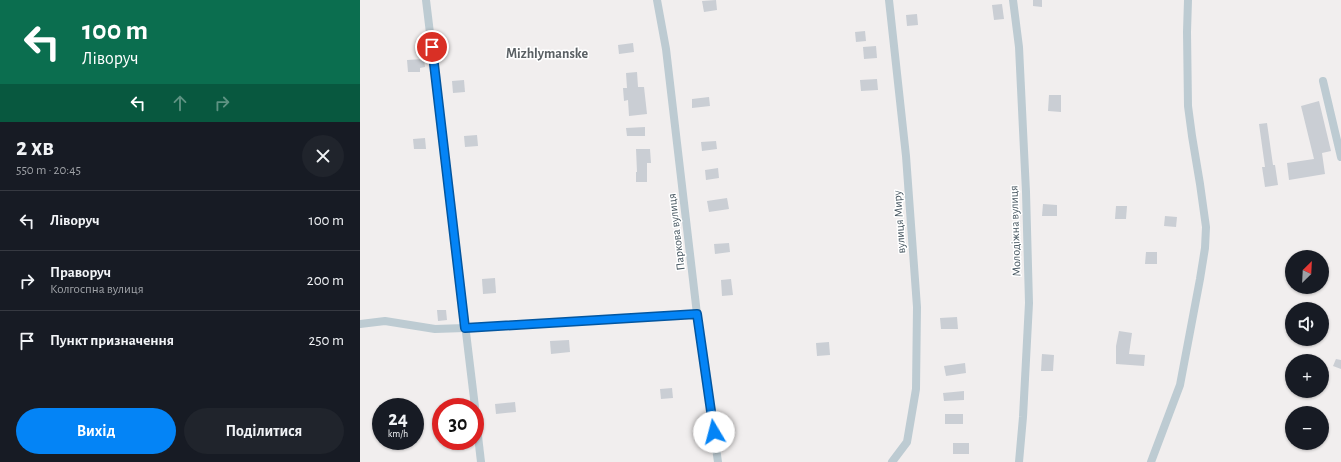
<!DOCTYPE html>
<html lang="uk">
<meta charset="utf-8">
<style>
body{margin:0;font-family:"Alegreya Sans",sans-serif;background:#20242c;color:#f1f3f6;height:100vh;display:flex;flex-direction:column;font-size:15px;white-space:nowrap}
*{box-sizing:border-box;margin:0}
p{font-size:13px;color:#9ea1a6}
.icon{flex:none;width:22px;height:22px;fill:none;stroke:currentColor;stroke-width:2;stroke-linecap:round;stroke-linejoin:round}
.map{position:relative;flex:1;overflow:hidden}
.drawer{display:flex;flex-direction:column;background:#171b24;width:360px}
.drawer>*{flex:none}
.top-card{background:#0b6e4f;color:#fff;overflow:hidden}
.needle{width:26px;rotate:24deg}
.controls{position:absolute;left:925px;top:250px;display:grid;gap:8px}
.controls a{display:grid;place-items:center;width:44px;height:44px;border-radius:50%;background:#171b24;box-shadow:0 1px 3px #0004;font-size:20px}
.speed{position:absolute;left:12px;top:398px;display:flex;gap:8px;font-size:20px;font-weight:700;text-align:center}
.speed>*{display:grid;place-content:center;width:52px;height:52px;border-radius:50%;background:#171b24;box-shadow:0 1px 3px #0004;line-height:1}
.speed small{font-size:10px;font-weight:400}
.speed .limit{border:6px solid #d22;background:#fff;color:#111}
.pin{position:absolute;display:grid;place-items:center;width:34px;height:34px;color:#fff;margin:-17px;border:2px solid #fff;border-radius:50%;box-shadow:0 1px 4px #0007}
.me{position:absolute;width:44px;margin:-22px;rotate:352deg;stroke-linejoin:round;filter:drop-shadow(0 0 3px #0008)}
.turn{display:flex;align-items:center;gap:14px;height:84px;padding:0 16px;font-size:18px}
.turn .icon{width:52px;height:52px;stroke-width:2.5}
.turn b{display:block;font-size:28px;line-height:34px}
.lanes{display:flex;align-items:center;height:38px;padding:0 16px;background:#0003;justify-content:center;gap:20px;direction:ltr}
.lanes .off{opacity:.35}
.round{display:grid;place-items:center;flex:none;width:42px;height:42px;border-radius:21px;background:#20242c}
.summary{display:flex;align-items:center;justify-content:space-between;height:68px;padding:0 16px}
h1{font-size:24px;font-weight:600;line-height:30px}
.primary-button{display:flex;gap:8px;margin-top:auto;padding:8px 16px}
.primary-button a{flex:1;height:46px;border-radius:24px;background:#0484f6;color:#fff;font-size:16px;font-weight:600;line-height:46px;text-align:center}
.primary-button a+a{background:#20242c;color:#f1f3f6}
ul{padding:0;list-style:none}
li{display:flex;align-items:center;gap:12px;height:60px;padding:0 16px;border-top:1px solid #363941}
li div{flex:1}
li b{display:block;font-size:15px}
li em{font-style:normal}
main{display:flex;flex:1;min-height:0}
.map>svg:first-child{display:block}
</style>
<main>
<section class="drawer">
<div class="top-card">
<div class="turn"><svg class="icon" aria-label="left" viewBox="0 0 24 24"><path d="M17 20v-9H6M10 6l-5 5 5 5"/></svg><div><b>100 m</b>Ліворуч</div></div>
<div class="lanes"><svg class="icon" aria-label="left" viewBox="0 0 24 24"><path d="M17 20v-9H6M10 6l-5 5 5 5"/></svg><svg class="icon off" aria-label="ahead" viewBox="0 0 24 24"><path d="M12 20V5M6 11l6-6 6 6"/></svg><svg class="icon off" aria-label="right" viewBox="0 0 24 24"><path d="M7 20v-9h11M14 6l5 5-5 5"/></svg></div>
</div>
<div class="summary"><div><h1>2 хв</h1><p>550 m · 20:45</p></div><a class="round"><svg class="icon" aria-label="close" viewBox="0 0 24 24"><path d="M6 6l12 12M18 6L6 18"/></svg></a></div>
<ul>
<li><svg class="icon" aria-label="left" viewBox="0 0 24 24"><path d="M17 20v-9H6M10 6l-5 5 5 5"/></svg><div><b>Ліворуч</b></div><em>100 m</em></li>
<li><svg class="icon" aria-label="right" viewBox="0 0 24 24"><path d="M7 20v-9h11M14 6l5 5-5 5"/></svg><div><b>Праворуч</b><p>Колгоспна вулиця</p></div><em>200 m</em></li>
<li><svg class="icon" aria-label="arrive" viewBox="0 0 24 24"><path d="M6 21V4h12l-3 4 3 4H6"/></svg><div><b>Пункт призначення</b></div><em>250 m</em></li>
</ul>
<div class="primary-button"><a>Вихід</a><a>Поділитися</a></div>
</section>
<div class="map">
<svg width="981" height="462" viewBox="0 0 981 462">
<rect width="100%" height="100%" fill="#f1eeee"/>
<g fill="#caced4">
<polygon points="356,0 357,10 344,12 342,1"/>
<polygon points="673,0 682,0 682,7 673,6"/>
<polygon points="642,4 644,19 634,20 632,5"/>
<polygon points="557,14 558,25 547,26 546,15"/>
<polygon points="505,31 506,41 496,42 495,32"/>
<polygon points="273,43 274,52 259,54 258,45"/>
<polygon points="516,46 517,58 504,59 503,47"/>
<polygon points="64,59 65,67 60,68 60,72 48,72 47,60"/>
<polygon points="277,72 278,87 284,87 287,114 269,116 268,100 264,101 263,88 267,88 266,73"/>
<polygon points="517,79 518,90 501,91 500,80"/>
<polygon points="104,80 105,92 93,93 92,81"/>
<polygon points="689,95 701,95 701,112 688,111"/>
<polygon points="349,97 350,106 332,108 332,99"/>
<polygon points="959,101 971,151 962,153 965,174 929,180 927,163 954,159 941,106"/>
<polygon points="907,123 913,165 915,165 918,185 905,187 902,167 905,167 899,124"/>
<polygon points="285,127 285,136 267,136 266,128"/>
<polygon points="117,135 118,146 105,147 104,136"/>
<polygon points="65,138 66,149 54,149 53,139"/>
<polygon points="356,141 357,149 342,151 341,142"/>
<polygon points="276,149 290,149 291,163 287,163 287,182 276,182 276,172 277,172"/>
<polygon points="358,168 359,178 346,180 345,170"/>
<polygon points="367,198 369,209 349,212 347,201"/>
<polygon points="683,204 697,205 697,216 682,216"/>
<polygon points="756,206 767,206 766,219 755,219"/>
<polygon points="805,216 817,217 816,227 804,226"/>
<polygon points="369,243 370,252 355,254 354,244"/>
<polygon points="786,252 797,252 797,264 785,264"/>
<polygon points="135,278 136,293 123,294 122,279"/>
<polygon points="371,279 373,295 362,296 361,280"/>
<polygon points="77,310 86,310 87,320 78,321"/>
<polygon points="597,317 598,329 581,329 580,318"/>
<polygon points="759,331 772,333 769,354 785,355 784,366 756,364 756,346"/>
<polygon points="209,340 210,352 191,354 190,341"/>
<polygon points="469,342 470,355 457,356 456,343"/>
<polygon points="682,354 694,355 693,371 681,371"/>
<polygon points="976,359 981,360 981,369 973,366"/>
<polygon points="605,363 606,373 586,376 584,366"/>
<polygon points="312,388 313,398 301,399 300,389"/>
<polygon points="604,391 604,400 584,401 583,393"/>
<polygon points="155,402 156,412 136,414 135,404"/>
<rect x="585" y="414" width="18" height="10"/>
<rect x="593" y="443" width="16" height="11"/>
</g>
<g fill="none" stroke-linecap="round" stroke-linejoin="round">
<g stroke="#bdcbd2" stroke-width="8">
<polyline points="66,0 115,407"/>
<polyline points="297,0 306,49 337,314 358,462"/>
<polyline points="529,0 546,156 557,307 556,389 547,442 532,462"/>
<polyline points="653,0 659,47 666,192 669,303 663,417 659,462"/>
<polyline points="963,81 981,157"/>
<polyline points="0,324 25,321 75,329 105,328 337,314"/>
<polyline points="115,410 121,462"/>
<polyline points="791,462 820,385 840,279 845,248 846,227 840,184 832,136 828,106 827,32 828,0"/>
</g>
</g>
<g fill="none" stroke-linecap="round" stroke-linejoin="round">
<defs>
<polyline id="route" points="72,47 105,328 337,314 354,432"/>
</defs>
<use href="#route" stroke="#0356a0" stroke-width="10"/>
<use href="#route" stroke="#0484f6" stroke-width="7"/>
</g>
<g text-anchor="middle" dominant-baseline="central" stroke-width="3" stroke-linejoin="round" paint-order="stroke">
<g font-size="12" fill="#44545e" stroke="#fff">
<text transform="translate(539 222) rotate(-94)">вулиця Миру</text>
<text transform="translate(655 231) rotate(-92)">Молодіжна вулиця</text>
<text transform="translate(316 232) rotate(-97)">Паркова вулиця</text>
</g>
<g font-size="14" font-weight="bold" fill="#5a6064" stroke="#fff">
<text x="187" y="54">Mizhlymanske</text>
</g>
</g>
</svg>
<div class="controls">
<a><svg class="needle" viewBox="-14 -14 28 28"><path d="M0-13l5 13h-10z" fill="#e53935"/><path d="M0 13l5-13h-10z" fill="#9ea1a6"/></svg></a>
<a><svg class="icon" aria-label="sound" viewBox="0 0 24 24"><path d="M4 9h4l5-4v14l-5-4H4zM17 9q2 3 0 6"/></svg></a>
<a>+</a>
<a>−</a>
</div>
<div class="speed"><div>24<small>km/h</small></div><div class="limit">30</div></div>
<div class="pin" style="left:72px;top:47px;background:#d93025"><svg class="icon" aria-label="arrive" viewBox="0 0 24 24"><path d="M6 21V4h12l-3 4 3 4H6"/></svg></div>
<svg class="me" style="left:354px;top:432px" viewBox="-20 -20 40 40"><circle r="19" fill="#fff"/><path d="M0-13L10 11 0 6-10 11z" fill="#0484f6"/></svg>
</div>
</main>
